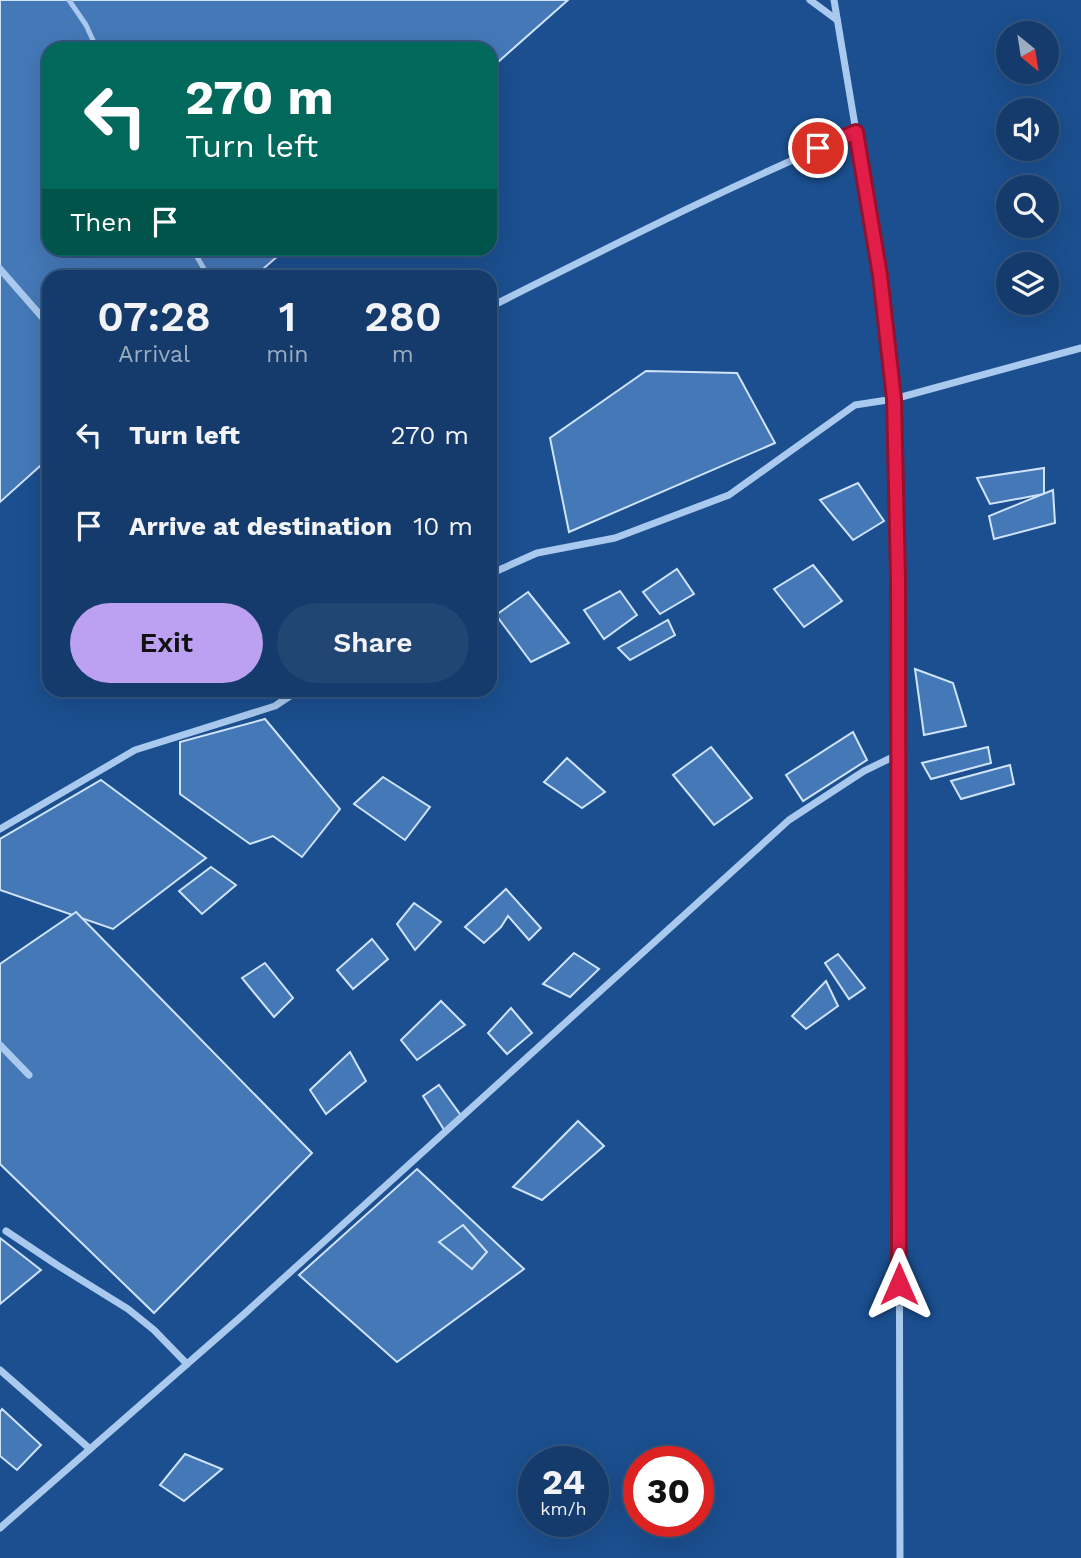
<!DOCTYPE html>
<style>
body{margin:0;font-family:"Work Sans",sans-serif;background:#214673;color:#f1f3f6;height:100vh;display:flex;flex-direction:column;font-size:26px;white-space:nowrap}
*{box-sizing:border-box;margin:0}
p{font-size:23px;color:#9dadc1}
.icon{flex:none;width:38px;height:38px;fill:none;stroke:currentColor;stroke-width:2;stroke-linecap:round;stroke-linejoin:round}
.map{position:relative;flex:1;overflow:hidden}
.panel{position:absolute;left:42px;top:270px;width:455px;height:427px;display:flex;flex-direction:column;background:#143b6b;border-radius:21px;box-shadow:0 7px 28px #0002,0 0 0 2px #33557e}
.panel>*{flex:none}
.top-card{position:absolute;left:42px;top:42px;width:455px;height:214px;border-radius:21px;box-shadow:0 7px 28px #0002,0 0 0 2px #33557e;background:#00695c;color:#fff;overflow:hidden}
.needle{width:46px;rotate:150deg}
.controls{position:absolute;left:996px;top:21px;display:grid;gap:14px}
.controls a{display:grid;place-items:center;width:63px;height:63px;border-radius:50%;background:#143b6b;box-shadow:0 7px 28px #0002,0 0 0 2px #33557e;font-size:35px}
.speed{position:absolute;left:518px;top:1446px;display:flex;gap:14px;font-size:35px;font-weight:700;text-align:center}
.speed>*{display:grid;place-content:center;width:91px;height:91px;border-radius:50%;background:#143b6b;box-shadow:0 7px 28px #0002,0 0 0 2px #33557e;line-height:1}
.speed small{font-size:18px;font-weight:400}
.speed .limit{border:10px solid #d22;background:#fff;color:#111}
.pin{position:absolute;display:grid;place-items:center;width:60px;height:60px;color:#fff;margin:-30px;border:4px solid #fff;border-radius:50%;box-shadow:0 2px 7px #0007}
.me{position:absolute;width:77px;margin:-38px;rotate:0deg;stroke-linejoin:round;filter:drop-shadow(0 0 5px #0008)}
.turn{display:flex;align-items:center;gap:24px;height:147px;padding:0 28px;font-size:32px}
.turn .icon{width:91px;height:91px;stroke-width:2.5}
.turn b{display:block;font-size:49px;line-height:60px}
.then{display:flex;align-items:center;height:66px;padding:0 28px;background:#0003;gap:14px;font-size:26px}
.eta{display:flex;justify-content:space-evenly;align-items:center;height:119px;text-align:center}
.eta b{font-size:42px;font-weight:600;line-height:49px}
.cta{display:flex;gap:14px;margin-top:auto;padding:14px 28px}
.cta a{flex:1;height:80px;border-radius:42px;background:#bca0f2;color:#111;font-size:28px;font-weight:600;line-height:80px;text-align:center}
.cta a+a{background:#214673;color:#f1f3f6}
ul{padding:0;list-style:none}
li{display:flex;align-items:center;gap:21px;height:91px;padding:0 28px}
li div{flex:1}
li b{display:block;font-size:26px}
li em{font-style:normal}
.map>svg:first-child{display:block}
</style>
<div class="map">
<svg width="1081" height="1558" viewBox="0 0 1081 1558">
<rect width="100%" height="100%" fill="#1b4f8f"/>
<g fill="#4478b7" stroke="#cfe3fa" stroke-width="2">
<polygon points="0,0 568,0 490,69 490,49 49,49 49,248 287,248 255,276 49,276 49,458 0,502"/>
<polygon points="646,371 737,373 775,443 569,532 550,438"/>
<polygon points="1044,468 1044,494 990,504 977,478"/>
<polygon points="858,483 884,521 853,540 820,500"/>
<polygon points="1053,490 1055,523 994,539 989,516"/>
<polygon points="813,565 842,601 804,627 774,589"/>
<polygon points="677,569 694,594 660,614 643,592"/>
<polygon points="620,591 637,615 604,639 584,610"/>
<polygon points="528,592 569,643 531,662 496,615"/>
<polygon points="668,620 675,635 630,660 618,648"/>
<polygon points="915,669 953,683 966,726 924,735"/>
<polygon points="265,719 340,809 302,857 273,836 250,844 180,794 180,742"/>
<polygon points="853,732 867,760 803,801 786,775"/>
<polygon points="711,747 752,798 714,825 673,775"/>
<polygon points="988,747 991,763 931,779 922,763"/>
<polygon points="567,758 605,792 582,808 544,782"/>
<polygon points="1010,765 1014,784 961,799 951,781"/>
<polygon points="383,777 430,807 405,840 354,804"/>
<polygon points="101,780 206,858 113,929 0,890 0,839"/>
<polygon points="211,867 236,885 202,914 179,891"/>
<polygon points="506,889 541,928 529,940 508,916 501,927 484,943 465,927"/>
<polygon points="414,903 441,922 415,950 397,924"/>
<polygon points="76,912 312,1153 154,1313 0,1164 0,964"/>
<polygon points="372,939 388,959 353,989 337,970"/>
<polygon points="574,953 599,969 570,997 543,984"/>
<polygon points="838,954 865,988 849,999 825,963"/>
<polygon points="265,963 293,998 274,1017 242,978"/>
<polygon points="826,981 838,1006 806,1029 792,1016"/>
<polygon points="441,1001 465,1025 417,1060 401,1040"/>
<polygon points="511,1008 532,1033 507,1054 488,1033"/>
<polygon points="350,1052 366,1081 326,1114 310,1090"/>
<polygon points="439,1085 462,1117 446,1133 423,1096"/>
<polygon points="578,1121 604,1146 542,1200 513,1187"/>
<polygon points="417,1169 524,1269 397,1362 299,1275"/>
<polygon points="463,1225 487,1252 472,1269 439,1242"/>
<polygon points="0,1238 41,1270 0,1304"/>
<polygon points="2,1409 41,1445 17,1470 0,1456 0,1412"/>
<polygon points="185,1454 222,1469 184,1501 160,1485"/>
</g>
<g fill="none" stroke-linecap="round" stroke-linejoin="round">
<g stroke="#a9c9ee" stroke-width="5">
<polyline points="69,0 86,25 97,49"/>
<polyline points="192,248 208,276"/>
</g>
<g stroke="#a9c9ee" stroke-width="7">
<polyline points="810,0 837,20"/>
<polyline points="834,0 880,275 894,399 898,577 900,1558"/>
<polyline points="0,269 49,325"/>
<path d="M 492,306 C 612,246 732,184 856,133"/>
<polyline points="490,574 537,553 615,538 729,495 855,405 894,399 1081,348"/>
<polyline points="0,829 135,750 275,706 299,690"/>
<polyline points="0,1045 29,1075"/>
<polyline points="6,1231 57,1265 128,1309 154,1330 187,1364"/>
<polyline points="0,1370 90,1449"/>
<polyline points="0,1528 243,1315 789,820 864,771 897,755"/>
</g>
</g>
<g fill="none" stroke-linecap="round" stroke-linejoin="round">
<defs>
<polyline id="route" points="818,148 856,132 880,275 894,399 898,577 899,1284"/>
</defs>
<use href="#route" stroke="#92132f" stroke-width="18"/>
<use href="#route" stroke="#e11d48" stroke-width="12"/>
</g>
</svg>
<div class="controls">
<a><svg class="needle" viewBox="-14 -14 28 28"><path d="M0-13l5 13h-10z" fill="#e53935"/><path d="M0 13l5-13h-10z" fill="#9dadc1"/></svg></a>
<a><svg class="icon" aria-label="sound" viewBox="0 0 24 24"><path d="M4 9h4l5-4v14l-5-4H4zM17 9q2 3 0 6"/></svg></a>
<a><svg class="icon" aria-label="search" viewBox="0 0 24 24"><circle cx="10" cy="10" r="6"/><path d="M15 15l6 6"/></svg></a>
<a><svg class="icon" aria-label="layers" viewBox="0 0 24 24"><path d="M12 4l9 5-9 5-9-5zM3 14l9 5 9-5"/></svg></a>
</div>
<div class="speed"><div>24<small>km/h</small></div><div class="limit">30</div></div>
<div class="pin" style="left:818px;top:148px;background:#d93025"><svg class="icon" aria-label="arrive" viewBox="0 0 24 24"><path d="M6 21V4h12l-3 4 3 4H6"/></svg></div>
<svg class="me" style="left:899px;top:1284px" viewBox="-20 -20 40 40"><path d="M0-17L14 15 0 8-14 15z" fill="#e11d48" stroke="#fff" stroke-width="4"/></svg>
<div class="top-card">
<div class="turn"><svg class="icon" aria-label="left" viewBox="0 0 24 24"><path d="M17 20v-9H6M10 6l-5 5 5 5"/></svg><div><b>270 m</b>Turn left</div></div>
<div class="then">Then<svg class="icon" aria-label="arrive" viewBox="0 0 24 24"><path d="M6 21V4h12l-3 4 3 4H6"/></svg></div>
</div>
<section class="panel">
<div class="eta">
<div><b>07:28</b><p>Arrival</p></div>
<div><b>1</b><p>min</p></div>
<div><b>280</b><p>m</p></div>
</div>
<ul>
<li><svg class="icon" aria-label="left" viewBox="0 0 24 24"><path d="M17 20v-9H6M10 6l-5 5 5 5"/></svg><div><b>Turn left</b></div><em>270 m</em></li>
<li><svg class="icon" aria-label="arrive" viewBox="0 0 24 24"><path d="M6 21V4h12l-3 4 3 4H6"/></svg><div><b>Arrive at destination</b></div><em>10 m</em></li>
</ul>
<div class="cta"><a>Exit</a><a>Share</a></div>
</section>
</div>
